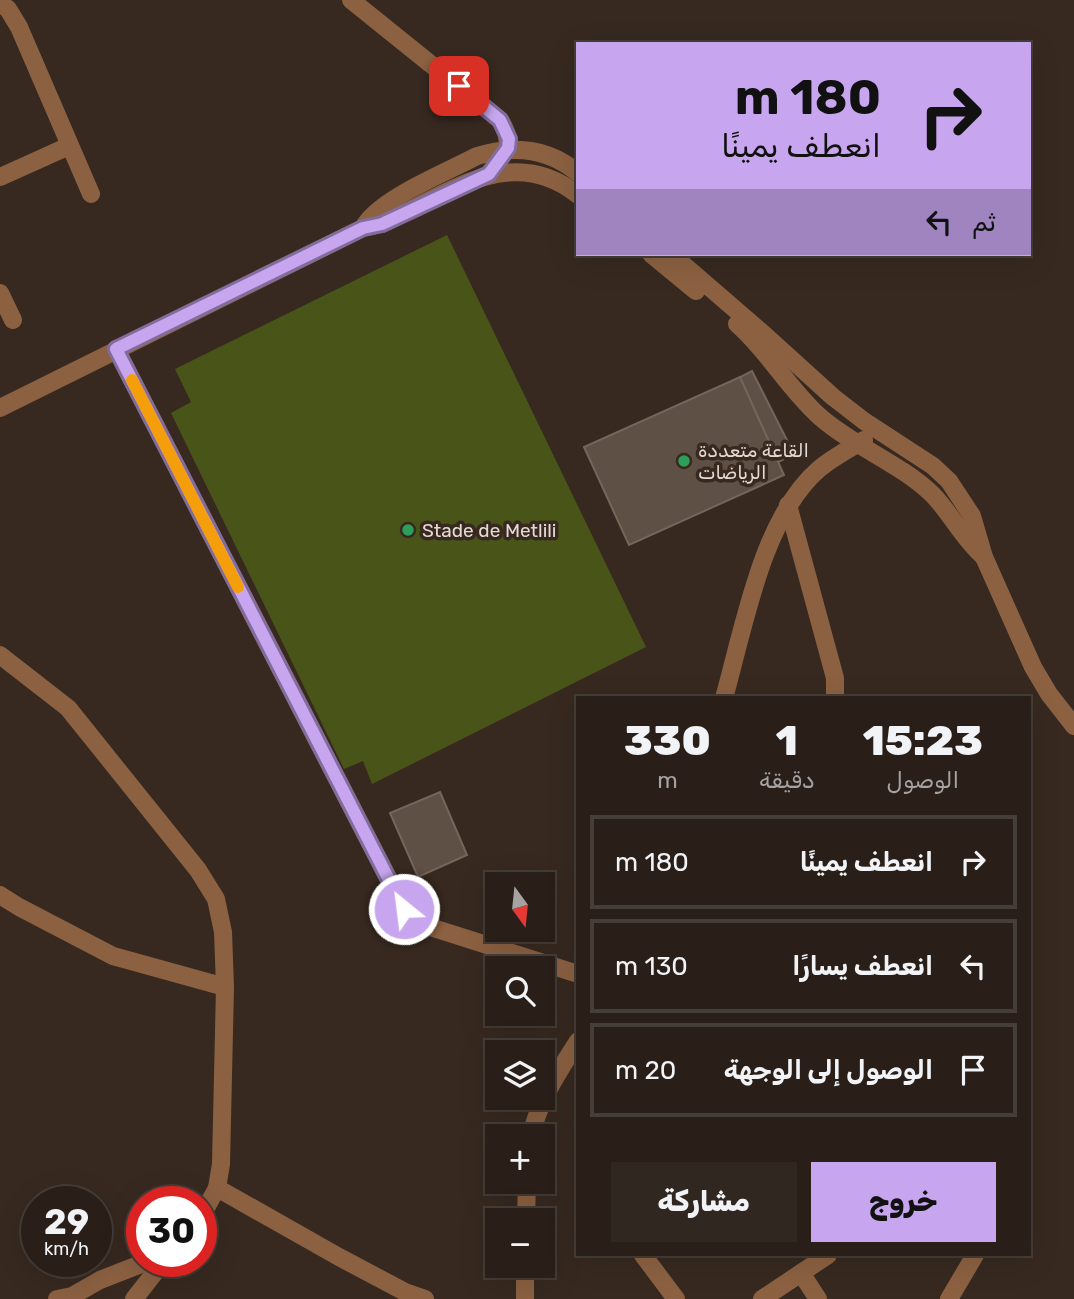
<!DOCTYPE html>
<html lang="ar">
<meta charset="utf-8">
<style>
body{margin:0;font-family:Rubik,Cairo,sans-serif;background:#312721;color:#f1f3f6;direction:rtl;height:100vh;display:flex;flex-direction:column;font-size:26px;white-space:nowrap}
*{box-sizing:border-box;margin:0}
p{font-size:23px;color:#a5a2a2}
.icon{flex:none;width:38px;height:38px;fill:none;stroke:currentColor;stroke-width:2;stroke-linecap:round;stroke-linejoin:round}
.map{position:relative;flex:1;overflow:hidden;direction:ltr}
.panel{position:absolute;left:576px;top:696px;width:455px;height:560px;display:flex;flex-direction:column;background:#291f18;border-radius:0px;box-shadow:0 7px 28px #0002,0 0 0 2px #453d37;direction:rtl}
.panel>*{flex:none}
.banner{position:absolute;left:576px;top:42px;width:455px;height:214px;border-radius:0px;box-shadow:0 7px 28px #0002,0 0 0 2px #453d37;direction:rtl;background:#c7a6ef;color:#111;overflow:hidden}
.needle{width:46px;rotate:165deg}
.tools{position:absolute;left:485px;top:872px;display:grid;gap:14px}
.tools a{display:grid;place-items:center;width:70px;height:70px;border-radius:0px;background:#291f18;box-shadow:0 7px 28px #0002,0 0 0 2px #453d37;font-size:35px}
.speed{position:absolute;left:21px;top:1186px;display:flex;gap:14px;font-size:35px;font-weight:700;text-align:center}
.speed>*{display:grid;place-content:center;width:91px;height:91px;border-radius:50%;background:#291f18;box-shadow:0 7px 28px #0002,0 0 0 2px #453d37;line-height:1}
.speed small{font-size:18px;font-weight:400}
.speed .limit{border:10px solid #d22;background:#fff;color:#111}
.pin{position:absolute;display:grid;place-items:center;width:60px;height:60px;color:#fff;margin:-30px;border-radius:14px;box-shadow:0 4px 10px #0006}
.me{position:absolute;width:77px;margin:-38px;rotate:331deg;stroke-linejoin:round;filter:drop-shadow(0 0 5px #0008)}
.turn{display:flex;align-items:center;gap:24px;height:147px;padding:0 35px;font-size:32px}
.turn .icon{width:91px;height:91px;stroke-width:2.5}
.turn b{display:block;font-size:49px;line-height:60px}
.then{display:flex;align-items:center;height:66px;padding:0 35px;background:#0003;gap:14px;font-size:26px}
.eta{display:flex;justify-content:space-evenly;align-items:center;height:119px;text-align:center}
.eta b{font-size:42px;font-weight:800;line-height:49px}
.cta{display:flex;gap:14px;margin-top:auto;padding:14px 35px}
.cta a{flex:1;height:80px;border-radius:0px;background:#c7a6ef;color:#111;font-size:28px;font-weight:800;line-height:80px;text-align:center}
.cta a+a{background:#312721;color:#f1f3f6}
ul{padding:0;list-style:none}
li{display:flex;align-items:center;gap:21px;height:94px;margin:0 14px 10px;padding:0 21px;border:4px solid #453d37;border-radius:0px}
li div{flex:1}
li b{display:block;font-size:26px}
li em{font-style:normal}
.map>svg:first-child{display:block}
</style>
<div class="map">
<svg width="1074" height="1299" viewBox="0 0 1074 1299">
<rect width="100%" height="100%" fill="#372920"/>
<polygon fill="#495518" points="447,235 646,647 372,784 363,761 344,769 171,413 191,402 175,369"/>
<g fill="#5f5045" stroke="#75655a" stroke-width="2">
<polygon points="752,371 794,454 641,531 600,448"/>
<polygon points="740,377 784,475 629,545 584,447"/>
<polygon points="440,792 467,855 418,877 390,813"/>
</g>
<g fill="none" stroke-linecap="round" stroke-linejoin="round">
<g stroke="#8c6142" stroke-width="18">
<path d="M 351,0 L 500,120 C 516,145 504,153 489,174"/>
<polyline points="0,3 8,9 19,27 91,194"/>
<polyline points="0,177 69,146"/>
<path d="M 363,228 C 378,199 447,172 477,156 C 513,145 548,148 578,173"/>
<polyline points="651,254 696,291"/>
<polyline points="671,254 759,330 833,397 864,421 933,466 949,481 972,516 984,557 1033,667 1049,694 1074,726"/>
<polyline points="0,293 13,320"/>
<path d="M 737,324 C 768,351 788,388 819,416 C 854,447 900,463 933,495 C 952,515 963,539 984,557"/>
<polyline points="116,349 404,909 427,926 578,974"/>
<path d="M 0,408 L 363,228 L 381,224 C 445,196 511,141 578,195"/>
<polyline points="788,505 835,678 835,698"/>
<polyline points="0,655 68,708 198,870 216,899 223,932 225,987 221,1164 217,1188 201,1217"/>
<path d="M 724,698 C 744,628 762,518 819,469 C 832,458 849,449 864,440"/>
<polyline points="0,895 19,907 113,956 225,987"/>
<path d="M 531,1136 C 539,1100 559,1071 578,1041"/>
<polyline points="217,1188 339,1257 405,1292 425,1299"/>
<polyline points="526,1220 527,1181"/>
<polyline points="643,1255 676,1299"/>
<polyline points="801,1273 818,1299"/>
<polyline points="57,1299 72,1296 100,1280 146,1262"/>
<polyline points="134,1299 163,1262"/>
<polyline points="525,1299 525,1265"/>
<polyline points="762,1299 828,1255"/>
<polyline points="949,1299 975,1255"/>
</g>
</g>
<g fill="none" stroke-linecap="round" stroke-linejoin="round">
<defs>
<polyline id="route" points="404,909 116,349 363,228 382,224 489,174 508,148 509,139 500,120 459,86"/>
</defs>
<use href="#route" stroke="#816c9b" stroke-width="18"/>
<use href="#route" stroke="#c7a6ef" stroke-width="12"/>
<polyline stroke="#f59e0b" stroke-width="12" points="132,380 238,587"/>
</g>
<g fill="#2e9e5b" stroke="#372920" stroke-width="2.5">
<circle cx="684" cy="461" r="7"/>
<circle cx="408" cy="530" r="7"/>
</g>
<g text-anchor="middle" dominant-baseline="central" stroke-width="7" stroke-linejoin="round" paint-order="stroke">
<g font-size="19" fill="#e4dad4" stroke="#372920" text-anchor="start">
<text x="698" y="450">القاعة متعددة<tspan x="698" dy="22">الرياضات</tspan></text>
<text x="422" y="530">Stade de Metlili</text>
</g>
</g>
</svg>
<div class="tools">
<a><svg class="needle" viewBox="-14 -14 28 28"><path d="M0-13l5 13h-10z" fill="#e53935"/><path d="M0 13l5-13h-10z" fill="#a5a2a2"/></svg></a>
<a><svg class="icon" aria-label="search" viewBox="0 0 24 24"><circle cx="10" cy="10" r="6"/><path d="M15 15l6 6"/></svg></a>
<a><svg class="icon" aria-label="layers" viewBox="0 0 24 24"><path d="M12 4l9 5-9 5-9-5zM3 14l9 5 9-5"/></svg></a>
<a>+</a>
<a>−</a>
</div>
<div class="speed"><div>29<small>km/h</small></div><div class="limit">30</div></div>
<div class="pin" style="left:459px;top:86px;background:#d93025"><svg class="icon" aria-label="arrive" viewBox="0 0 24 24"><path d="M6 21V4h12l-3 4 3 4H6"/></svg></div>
<svg class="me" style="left:404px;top:909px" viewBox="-20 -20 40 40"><circle r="17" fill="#c7a6ef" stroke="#fff" stroke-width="3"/><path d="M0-11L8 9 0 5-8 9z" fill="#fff"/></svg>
<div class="banner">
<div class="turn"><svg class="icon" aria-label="right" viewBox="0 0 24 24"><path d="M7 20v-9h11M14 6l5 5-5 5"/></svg><div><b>180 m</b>انعطف يمينًا</div></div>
<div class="then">ثم<svg class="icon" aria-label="left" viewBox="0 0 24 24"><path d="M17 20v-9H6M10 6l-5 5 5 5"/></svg></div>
</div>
<section class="panel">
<div class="eta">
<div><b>15:23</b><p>الوصول</p></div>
<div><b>1</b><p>دقيقة</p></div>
<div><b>330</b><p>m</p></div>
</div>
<ul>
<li><svg class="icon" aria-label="right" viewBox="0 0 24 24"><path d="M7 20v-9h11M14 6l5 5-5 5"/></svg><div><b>انعطف يمينًا</b></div><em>180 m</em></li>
<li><svg class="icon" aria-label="left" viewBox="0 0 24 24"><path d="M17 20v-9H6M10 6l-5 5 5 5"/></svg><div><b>انعطف يسارًا</b></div><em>130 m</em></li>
<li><svg class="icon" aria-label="arrive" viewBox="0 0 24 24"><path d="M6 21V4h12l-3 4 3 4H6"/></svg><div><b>الوصول إلى الوجهة</b></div><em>20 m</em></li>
</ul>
<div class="cta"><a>خروج</a><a>مشاركة</a></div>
</section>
</div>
